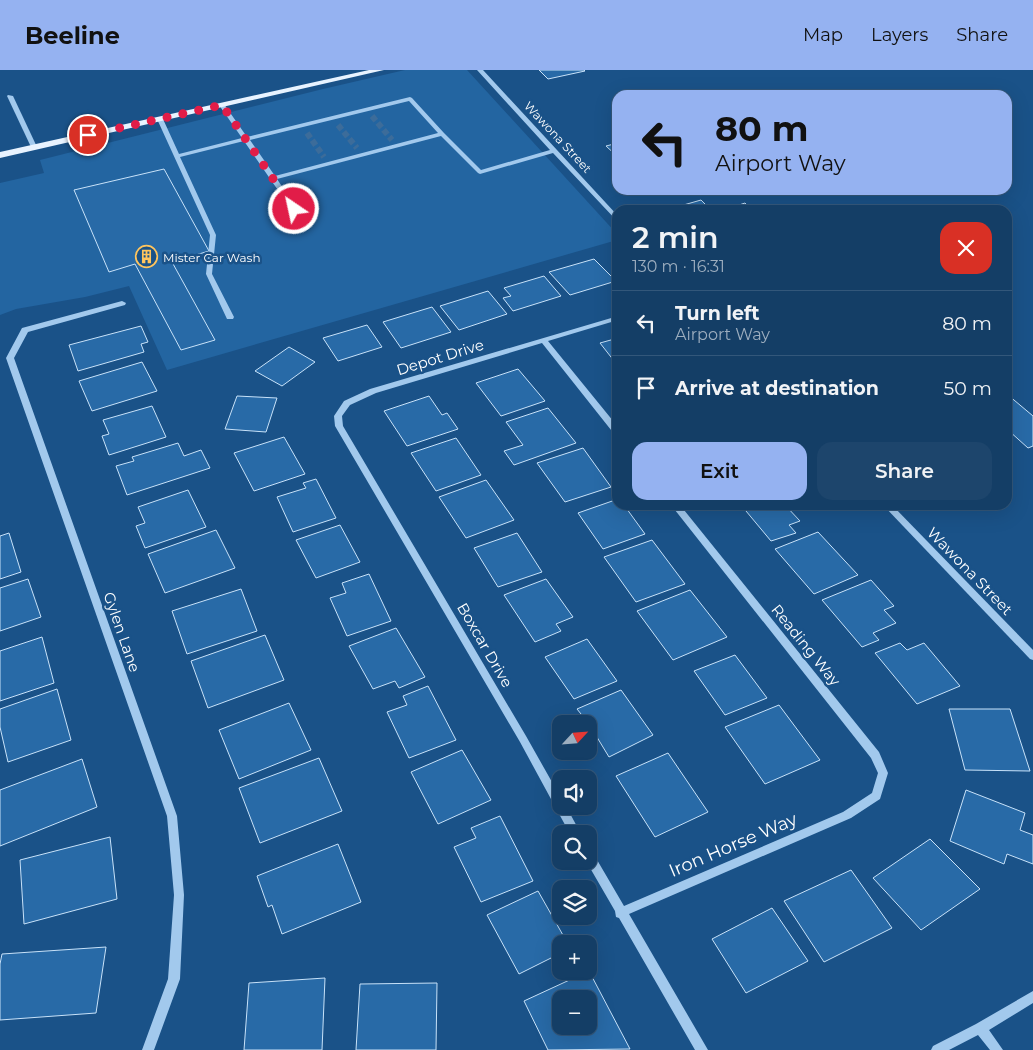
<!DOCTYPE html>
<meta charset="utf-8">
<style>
body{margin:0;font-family:Montserrat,sans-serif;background:#1d456c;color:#f1f3f6;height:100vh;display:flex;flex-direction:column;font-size:19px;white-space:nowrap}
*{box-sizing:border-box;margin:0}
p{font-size:16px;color:#9daebf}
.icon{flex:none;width:28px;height:28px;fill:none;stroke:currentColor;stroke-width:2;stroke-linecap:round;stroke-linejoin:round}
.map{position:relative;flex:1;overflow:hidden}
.panel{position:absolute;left:612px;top:135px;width:400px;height:305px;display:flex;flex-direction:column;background:#143e66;border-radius:15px;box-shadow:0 5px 20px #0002,0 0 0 1px #33577a}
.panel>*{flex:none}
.banner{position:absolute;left:612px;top:20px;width:400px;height:105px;border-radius:15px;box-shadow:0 5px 20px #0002,0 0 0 1px #33577a;background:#95b2f1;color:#111;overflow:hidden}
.needle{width:32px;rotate:64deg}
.fabs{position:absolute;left:552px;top:645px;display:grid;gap:10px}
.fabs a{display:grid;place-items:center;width:45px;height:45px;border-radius:10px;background:#143e66;box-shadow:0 5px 20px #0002,0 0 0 1px #33577a;font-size:25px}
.pin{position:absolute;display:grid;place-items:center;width:42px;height:42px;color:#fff;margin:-21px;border:2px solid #fff;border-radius:50%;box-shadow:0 1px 5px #0007}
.me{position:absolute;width:55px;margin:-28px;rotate:326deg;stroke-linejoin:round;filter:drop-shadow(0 0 4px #0008)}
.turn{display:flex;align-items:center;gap:18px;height:105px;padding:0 20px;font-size:22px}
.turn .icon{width:65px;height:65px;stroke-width:2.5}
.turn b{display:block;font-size:35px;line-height:42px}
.round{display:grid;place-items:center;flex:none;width:52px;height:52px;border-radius:15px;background:#1d456c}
.overview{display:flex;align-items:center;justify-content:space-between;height:85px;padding:0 20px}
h1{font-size:30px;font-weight:600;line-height:38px}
.cta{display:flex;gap:10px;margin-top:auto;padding:10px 20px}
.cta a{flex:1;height:58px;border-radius:15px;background:#95b2f1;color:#111;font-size:20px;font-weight:600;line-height:58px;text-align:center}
.cta a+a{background:#1d456c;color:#f1f3f6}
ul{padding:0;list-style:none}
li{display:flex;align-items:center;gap:15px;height:65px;padding:0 20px;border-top:1px solid #33577a}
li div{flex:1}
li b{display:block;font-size:19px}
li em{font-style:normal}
header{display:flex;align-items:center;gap:30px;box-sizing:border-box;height:70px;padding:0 25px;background:#95b2f1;color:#111}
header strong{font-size:24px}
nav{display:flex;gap:28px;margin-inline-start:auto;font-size:18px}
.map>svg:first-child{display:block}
</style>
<header>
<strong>Beeline</strong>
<nav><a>Map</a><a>Layers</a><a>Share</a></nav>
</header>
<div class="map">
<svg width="1033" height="980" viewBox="0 0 1033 980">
<rect width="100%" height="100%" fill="#1a5288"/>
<polygon fill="#2365a1" points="405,0 467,0 617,164 617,170 167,300 129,216 85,227 16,239 0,245 0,113 44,103 40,90 323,19"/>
<g fill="#286aa7" stroke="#c8e2f9" fill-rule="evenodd">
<polygon points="539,0 584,0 585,1 548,9"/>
<polygon points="618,73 618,87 606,76"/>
<polygon points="164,99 209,181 172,192 215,270 181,280 135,194 109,202 74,120"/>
<polygon points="701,130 711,140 666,140"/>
<polygon points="745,133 752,140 724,140"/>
<polygon points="594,189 616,211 570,225 549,202"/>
<polygon points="544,206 561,226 513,241 503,228 511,226 504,218"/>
<polygon points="488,221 507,244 459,260 440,236"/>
<polygon points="432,237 451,262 401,278 383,252"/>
<polygon points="367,255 382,277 338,291 323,268"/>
<polygon points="141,256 148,272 141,274 144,282 78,301 69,275"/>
<polygon points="618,268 618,296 600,273"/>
<polygon points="289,277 315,292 282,316 255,301"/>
<polygon points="142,292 157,321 92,341 79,311"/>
<polygon points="518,299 545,331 501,346 476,313"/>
<polygon points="1008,325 1033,346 1033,376 1028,378 1008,360"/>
<polygon points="237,326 277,328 266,362 225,359"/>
<polygon points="429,326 442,345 447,343 458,359 407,376 384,341"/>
<polygon points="152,336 166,367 109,385 102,366 109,364 103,350"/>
<polygon points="548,338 576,373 514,395 504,381 523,375 506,352"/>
<polygon points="284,367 305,404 254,421 234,383"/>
<polygon points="456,368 481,405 436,421 411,383"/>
<polygon points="178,373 184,386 201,380 210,398 127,425 116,396 134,391 132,387"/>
<polygon points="583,378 611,417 565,432 537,393"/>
<polygon points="316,409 336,448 293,462 277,427 306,418 303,413"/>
<polygon points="486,410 514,450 466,468 439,427"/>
<polygon points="188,420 206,457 145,478 136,456 145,453 138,437"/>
<polygon points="618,429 618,435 624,435 645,464 603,479 578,443"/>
<polygon points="741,435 785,435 800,451 789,455 796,463 771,471"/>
<polygon points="340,455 360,492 316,508 296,470"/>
<polygon points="216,460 235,498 165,523 148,484"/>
<polygon points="818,462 858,505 814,524 775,479"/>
<polygon points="9,463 21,502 0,509 0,466"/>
<polygon points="517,463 542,502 498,517 474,478"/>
<polygon points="652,470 685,514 636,532 604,487"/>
<polygon points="369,504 391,551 347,566 330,528 346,523 342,513"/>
<polygon points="28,509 41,547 0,561 0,518"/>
<polygon points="546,509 573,547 556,554 561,561 535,572 504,525"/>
<polygon points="871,510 894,536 884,540 896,553 873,563 879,570 862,577 822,530"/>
<polygon points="241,519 257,561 187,584 172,541"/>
<polygon points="690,520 727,567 673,590 637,541"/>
<polygon points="396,558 425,607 399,618 395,611 373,619 349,576"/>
<polygon points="265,565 284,610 208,638 191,591"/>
<polygon points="42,567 54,613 0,631 0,581"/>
<polygon points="587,569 617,611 574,629 545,587"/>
<polygon points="900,573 907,580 924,573 960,616 917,634 875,583"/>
<polygon points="735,585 767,628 725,645 694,601"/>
<polygon points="428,616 456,670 409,688 387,642 407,635 403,626"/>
<polygon points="57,619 71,670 8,692 0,657 0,639"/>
<polygon points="621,620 653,665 609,687 589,654 577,639"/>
<polygon points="289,633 311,680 239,709 219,660"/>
<polygon points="779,635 820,690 765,714 725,657"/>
<polygon points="949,639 1010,639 1030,701 965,700"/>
<polygon points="462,680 491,730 438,754 411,702"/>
<polygon points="668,683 708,742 655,767 616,706"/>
<polygon points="319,688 342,741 260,773 239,718"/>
<polygon points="82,689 97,737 0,776 0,720"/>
<polygon points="966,720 1025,743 1020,760 1033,765 1033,794 1007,784 1004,794 950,771"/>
<polygon points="500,746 533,811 481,832 454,777 476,768 471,758"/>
<polygon points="110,767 117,829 24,854 20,790"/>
<polygon points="930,769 980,819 921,860 873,808"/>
<polygon points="338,774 361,832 282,864 272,835 268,837 257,806"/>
<polygon points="851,800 892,858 824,892 784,831"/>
<polygon points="538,821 568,874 561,874 561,883 519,904 487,845"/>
<polygon points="772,838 808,891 746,923 712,869"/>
<polygon points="106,877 96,943 0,950 0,894 2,884"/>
<path d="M 589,901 L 630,979 L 548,980 L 524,931 ZM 561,929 L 589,929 L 589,956 L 561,956 Z"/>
<polygon points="325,908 322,980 244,980 249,913"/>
<polygon points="437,913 436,980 356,980 360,914"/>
</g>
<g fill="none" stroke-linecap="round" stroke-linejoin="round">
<g stroke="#3c6c9a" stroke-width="6" stroke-dasharray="6 3" stroke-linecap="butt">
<polyline points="372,46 392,70"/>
<polyline points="338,55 357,78"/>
<polyline points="307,63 324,87"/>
</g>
<g fill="#a2c9ed" fill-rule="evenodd">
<path d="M 477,0 L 483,0 L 618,146 L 618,152 L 553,83 L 480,104 L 478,103 L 441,66 L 277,109 L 307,154 L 304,156 L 302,155 L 244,71 L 180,87 L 216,165 L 212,204 L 234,247 L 233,249 L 227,249 L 206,204 L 210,165 L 157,49 L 158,48 L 163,49 L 179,84 L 242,68 L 219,35 L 222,33 L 224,34 L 247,67 L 410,27 L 412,28 L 444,63 L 481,100 L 550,80 ZM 409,31 L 438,63 L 275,106 L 250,70 Z"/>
<polygon points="8,25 13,26 37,77 36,78 31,77 7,26"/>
<polygon points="122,231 126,233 125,235 28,262 14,288 177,746 184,825 180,909 154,980 142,980 168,909 174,825 167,746 6,288 22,258"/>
<polygon points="618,246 618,250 548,271 618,357 618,366 615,365 542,273 376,323 350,335 342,346 343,356 526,666 561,728 561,736 566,736 581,764 570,764 520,672 335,356 334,346 344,331 370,319"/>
<polygon points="671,435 680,435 879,682 888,703 880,729 851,748 629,844 708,980 695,980 619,848 616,847 615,841 586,791 589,791 589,781 593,783 624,836 843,742 872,723 878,703 871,688"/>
<polygon points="883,435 892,435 1033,580 1033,590 1030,589"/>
<polygon points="1033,921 1033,933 989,960 1003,980 990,980 978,965 949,980 931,980 933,976 976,954"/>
</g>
<polygon fill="#e8f3ff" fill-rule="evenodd" points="369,0 384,0 0,88 0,82"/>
</g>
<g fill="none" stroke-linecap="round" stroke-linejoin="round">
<polyline stroke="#e11d48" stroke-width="9" stroke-dasharray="0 16.2" points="88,65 222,35 294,139"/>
</g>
<defs>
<symbol id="building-ring" viewBox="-11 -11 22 22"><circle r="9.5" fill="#1a5288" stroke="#ffc55e" stroke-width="1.5"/><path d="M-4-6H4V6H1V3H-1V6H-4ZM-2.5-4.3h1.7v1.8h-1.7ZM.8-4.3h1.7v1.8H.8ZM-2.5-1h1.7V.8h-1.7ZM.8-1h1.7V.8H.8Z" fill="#ffc55e"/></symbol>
</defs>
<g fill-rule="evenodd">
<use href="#building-ring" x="134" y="174" width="25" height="25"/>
</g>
<g text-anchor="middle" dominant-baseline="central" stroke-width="5" stroke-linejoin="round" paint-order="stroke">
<g font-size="12" fill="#fff" stroke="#1a5288">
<text transform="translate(558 67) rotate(47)">Wawona Street</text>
</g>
<g font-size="12" fill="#fff" stroke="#1a5288" text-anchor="start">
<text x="163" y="187">Mister Car Wash</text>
</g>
<g font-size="15" fill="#fff" stroke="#1a5288">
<text transform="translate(440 287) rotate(-17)">Depot Drive</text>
<text transform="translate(970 501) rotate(46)">Wawona Street</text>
<text transform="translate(122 562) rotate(71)">Gylen Lane</text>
<text transform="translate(485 575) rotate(60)">Boxcar Drive</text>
<text transform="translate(806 575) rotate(51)">Reading Way</text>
</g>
<g font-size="18" fill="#fff" stroke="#1a5288">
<text transform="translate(733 775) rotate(-23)">Iron Horse Way</text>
</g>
</g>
</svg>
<div class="fabs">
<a><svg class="needle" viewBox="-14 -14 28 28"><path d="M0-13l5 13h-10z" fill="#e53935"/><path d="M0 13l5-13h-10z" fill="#9daebf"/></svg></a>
<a><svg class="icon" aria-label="sound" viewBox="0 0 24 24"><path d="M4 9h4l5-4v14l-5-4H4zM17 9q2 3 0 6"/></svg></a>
<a><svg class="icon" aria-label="search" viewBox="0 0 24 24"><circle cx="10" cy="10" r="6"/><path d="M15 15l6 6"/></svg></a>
<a><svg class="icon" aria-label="layers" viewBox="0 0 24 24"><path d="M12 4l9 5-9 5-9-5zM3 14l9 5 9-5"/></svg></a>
<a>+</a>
<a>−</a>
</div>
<div class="pin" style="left:88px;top:65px;background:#d93025"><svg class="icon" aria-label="arrive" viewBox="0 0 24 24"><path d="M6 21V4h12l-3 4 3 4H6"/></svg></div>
<svg class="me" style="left:294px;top:139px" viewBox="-20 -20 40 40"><circle r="17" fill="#e11d48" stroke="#fff" stroke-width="3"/><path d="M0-11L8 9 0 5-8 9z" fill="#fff"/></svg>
<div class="banner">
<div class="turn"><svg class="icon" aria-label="left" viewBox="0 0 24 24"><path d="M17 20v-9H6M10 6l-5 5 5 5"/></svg><div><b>80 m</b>Airport Way</div></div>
</div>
<section class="panel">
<div class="overview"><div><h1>2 min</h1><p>130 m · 16:31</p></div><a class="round" style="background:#d93025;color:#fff"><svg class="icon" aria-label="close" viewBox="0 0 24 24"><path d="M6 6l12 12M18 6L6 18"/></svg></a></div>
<ul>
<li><svg class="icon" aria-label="left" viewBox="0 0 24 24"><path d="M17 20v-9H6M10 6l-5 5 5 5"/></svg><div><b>Turn left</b><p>Airport Way</p></div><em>80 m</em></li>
<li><svg class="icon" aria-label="arrive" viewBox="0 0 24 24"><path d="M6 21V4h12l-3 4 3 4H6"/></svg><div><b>Arrive at destination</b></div><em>50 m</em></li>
</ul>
<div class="cta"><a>Exit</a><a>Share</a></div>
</section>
</div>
